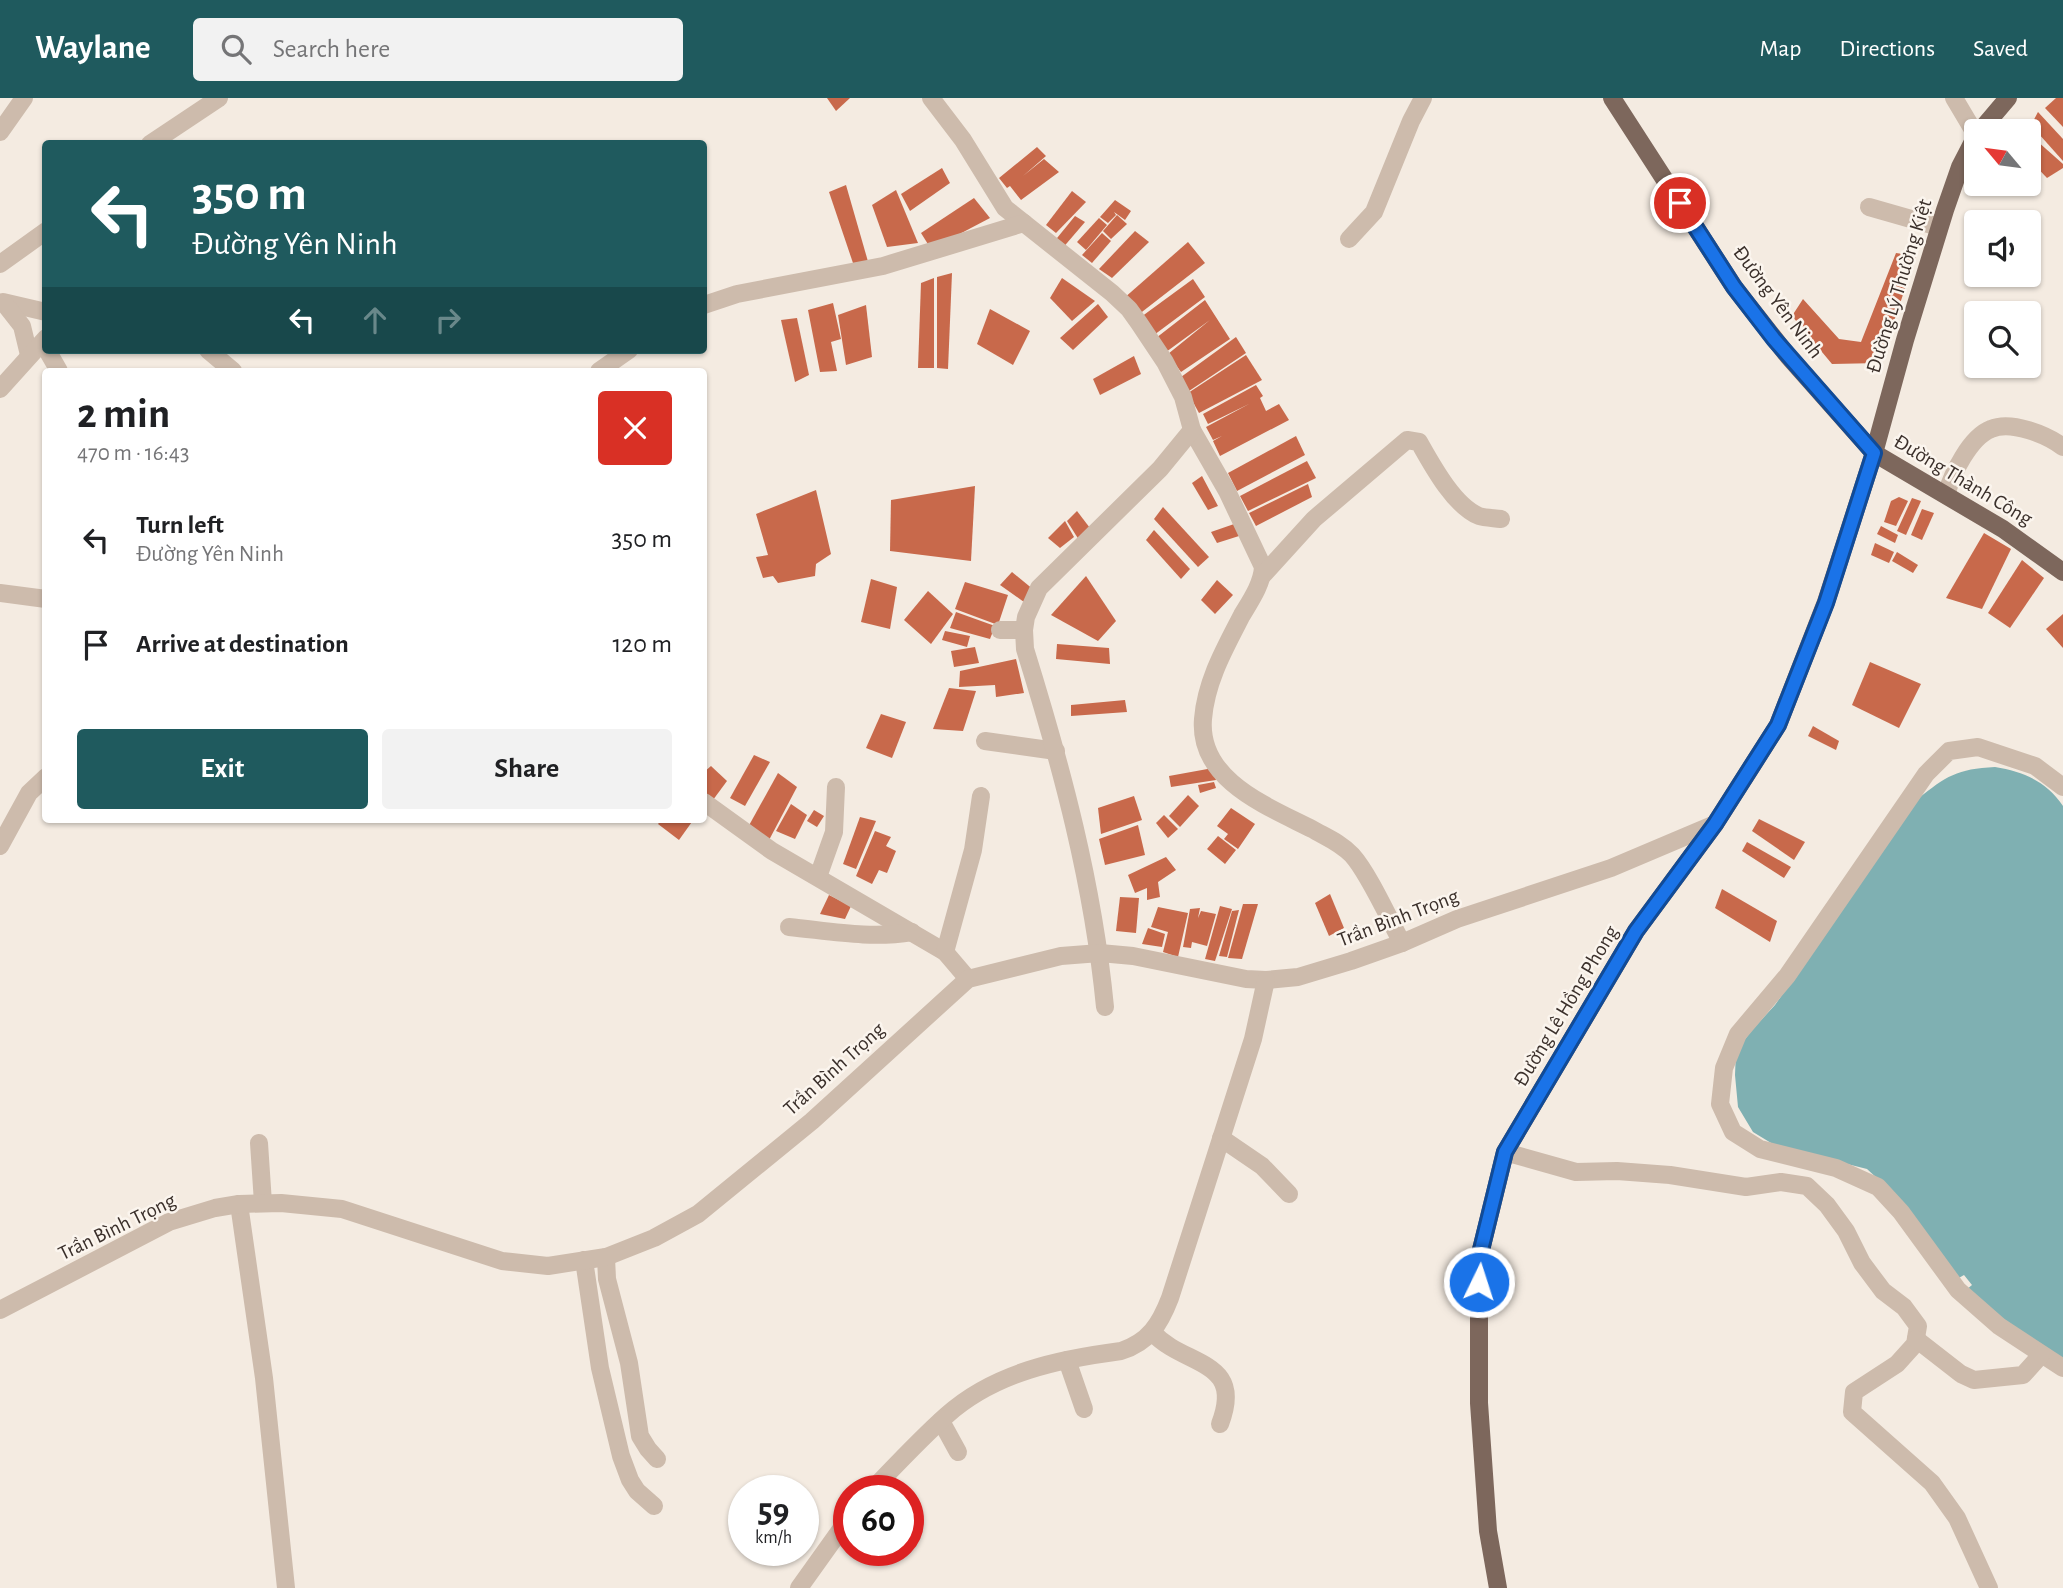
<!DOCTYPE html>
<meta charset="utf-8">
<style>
body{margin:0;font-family:"Alegreya Sans",sans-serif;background:#f2f2f2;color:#202124;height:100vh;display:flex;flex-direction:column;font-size:26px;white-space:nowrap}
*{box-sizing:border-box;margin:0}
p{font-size:23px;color:#757577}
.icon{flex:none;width:38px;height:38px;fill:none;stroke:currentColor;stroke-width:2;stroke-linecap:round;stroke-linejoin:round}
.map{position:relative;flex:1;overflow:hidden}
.side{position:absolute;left:42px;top:270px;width:665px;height:455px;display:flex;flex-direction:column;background:#fff;border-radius:7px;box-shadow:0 2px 5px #0004}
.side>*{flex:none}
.top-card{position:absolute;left:42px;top:42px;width:665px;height:214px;border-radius:7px;box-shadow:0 2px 5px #0004;background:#1f5a5e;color:#fff;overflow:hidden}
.needle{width:46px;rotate:299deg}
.tools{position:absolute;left:1964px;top:21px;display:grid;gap:14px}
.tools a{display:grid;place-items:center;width:77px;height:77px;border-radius:7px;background:#fff;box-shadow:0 2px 5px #0004;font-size:35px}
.speed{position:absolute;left:728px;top:1377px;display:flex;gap:14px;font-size:35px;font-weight:700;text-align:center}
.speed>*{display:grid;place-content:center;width:91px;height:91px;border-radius:50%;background:#fff;box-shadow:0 2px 5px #0004;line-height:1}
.speed small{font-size:18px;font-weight:400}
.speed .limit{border:10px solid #d22;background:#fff;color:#111}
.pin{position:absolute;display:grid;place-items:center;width:60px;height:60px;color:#fff;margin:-30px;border:4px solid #fff;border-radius:50%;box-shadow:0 2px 7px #0007}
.me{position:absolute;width:77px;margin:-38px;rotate:4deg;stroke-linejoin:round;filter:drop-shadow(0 0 5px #0008)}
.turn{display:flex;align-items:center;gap:24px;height:147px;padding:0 35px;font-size:32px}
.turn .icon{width:91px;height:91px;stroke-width:2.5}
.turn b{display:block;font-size:49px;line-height:60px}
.lanes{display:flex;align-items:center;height:66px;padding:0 35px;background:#0003;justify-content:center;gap:35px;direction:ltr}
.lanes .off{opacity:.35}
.round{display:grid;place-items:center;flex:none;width:74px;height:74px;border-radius:7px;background:#f2f2f2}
.summary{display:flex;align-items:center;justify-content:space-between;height:119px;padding:0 35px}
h1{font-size:42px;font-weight:700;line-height:52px}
.action{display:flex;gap:14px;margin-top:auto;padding:14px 35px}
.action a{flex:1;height:80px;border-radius:7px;background:#1f5a5e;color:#fff;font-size:28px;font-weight:700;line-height:80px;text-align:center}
.action a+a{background:#f2f2f2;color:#202124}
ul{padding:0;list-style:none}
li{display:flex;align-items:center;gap:21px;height:105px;padding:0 35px}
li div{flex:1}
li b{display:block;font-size:26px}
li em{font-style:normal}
header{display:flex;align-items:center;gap:42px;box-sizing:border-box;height:98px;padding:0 35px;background:#1f5a5e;color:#fff}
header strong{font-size:33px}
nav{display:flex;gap:38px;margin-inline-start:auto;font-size:24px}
.search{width:490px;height:63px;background:#f2f2f2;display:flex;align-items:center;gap:18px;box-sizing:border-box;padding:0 24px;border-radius:7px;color:#757577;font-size:26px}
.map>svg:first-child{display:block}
</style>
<header>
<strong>Waylane</strong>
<div class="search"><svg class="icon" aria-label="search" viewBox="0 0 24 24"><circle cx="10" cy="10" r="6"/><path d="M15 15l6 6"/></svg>Search here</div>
<nav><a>Map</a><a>Directions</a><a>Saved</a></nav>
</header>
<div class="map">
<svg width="2063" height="1490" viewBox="0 0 2063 1490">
<rect width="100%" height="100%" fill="#f4ebe1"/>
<path fill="#7fb0b2" d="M 1995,669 C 2024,674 2046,683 2063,708 L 2063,1267 L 1966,1192 L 1972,1187 L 1964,1177 L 1957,1181 L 1903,1104 L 1867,1071 L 1776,1048 L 1753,1034 L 1738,1009 L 1735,977 L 1736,953 L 1752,932 L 1775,907 L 1918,701 C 1946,678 1957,671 1995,669 Z"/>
<g fill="#c8694b">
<polygon points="827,0 850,0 836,13"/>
<polygon points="2056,0 2063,0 2063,29 2045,10"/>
<polygon points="2038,14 2063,41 2063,63 2031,27"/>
<polygon points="2028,35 2063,66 2063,70 2047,80 2028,60"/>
<polygon points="1037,49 1046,58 1023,78 1044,61 1059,74 1021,102 1010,88 1007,90 999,80"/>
<polygon points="942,70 950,85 910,113 901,96"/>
<polygon points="846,87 869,167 855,171 829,94"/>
<polygon points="896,92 918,145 887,149 872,107"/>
<polygon points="1072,93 1086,104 1056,135 1046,127"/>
<polygon points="974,100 990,120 931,151 921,135"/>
<polygon points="1115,102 1131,113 1125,122 1114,114 1116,117 1108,125 1100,119"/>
<polygon points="1117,117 1127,126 1111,141 1103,133"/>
<polygon points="1075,118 1085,124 1061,152 1053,145"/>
<polygon points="1099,120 1107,127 1086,152 1077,144"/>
<polygon points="1135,133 1149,144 1112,180 1099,171"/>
<polygon points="1102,135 1111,143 1092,165 1082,157"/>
<polygon points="1188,144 1205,165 1138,217 1123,201"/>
<polygon points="1896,155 1916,158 1880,265 1832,266 1792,218 1803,201 1839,241 1861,244"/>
<polygon points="952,175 948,271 937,270 937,179"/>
<polygon points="934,180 934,270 918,270 921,185"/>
<polygon points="1062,180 1095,203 1072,223 1050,200"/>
<polygon points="1193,181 1205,199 1154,237 1141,219"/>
<polygon points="1205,202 1230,241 1181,274 1168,256 1210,222 1166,254 1156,240"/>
<polygon points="833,205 841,241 831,244 837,273 820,274 808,212"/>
<polygon points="1098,206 1108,219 1073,252 1060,240"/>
<polygon points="866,207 872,259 846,267 838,217"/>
<polygon points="990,211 1030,233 1013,267 977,246"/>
<polygon points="797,220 809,277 795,284 781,222"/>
<polygon points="1236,239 1246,255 1189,293 1181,279"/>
<polygon points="1246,257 1262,282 1199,315 1188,295"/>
<polygon points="1134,258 1141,276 1100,297 1093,281"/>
<polygon points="1256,287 1263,298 1260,300 1266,313 1279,306 1289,322 1220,358 1213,343 1222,338 1213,342 1206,329 1249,306 1208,326 1203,316"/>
<polygon points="1296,338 1305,357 1237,393 1228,375"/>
<polygon points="1307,363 1316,380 1248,413 1240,398"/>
<polygon points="1202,378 1218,408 1208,412 1192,385"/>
<polygon points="1308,386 1312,399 1256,428 1249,415"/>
<polygon points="975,388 971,463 890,453 891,402"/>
<polygon points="816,392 831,456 816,466 815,478 778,485 773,478 763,480 756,459 768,457 756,416"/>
<polygon points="1899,399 1908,403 1896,428 1884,424 1891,403"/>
<polygon points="1912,400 1921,403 1906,437 1897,433"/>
<polygon points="1163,409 1209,459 1198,469 1154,421"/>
<polygon points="1922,411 1934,415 1922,442 1911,437"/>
<polygon points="1077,413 1093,434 1079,442 1067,423"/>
<polygon points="1065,423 1074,439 1060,450 1048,440"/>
<polygon points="1237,425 1239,438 1217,445 1211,434"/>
<polygon points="1881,428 1898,437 1895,445 1877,436"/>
<polygon points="1154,432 1190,471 1181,481 1146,442"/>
<polygon points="1984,435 2011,451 1982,511 1946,500"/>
<polygon points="1875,445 1894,454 1889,465 1871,457"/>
<polygon points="1897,454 1918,467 1913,475 1892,463"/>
<polygon points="2022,462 2044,480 2010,530 1988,515"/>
<polygon points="1012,474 1034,492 1024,504 1000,487"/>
<polygon points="1086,478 1116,523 1098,543 1051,517"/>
<polygon points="871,481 897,489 890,531 861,524"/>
<polygon points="1217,482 1233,497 1215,516 1201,502"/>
<polygon points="965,484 1008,497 998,527 955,511"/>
<polygon points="928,493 953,516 931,546 904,522"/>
<polygon points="956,514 995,528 990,541 950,530"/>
<polygon points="2063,516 2063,550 2046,531"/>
<polygon points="945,533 970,538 967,549 942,542"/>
<polygon points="1057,546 1109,550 1110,566 1056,561"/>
<polygon points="975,549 979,565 954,569 951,553"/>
<polygon points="1016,561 1024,595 996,599 995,587 959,589 960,573"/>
<polygon points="1870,564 1921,586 1899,630 1852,607"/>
<polygon points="949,590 976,593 963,633 933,631"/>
<polygon points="1125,602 1127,614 1071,618 1071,607"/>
<polygon points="881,616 906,624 892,660 866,650"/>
<polygon points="1813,628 1839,643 1836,652 1808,638"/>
<polygon points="754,657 770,664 745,708 730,700"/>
<polygon points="711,668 727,683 710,706 704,699 704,674"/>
<polygon points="1213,670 1216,682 1171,689 1169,678"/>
<polygon points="778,675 797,689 768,744 747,731"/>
<polygon points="1214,684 1216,690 1200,695 1198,687"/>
<polygon points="1188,697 1199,708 1180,729 1169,718"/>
<polygon points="1134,698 1142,722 1101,736 1098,710"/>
<polygon points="791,706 807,717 795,741 776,733"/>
<polygon points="1231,710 1255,726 1238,751 1224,741 1228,736 1217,728"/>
<polygon points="814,712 824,718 817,729 807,723"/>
<polygon points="1164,717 1178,731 1168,740 1156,725"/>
<polygon points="860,719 876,723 856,771 843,766"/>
<polygon points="662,721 694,721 679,742 658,726"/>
<polygon points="1759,721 1805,744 1794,762 1752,733"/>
<polygon points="1138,727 1145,757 1105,767 1099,741"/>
<polygon points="875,733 891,739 886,748 896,753 887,775 879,772 872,786 856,778"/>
<polygon points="1218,738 1236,752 1225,766 1207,751"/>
<polygon points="1747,744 1791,769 1784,780 1742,753"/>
<polygon points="1166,759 1176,772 1158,784 1160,799 1147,802 1147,790 1135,795 1128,777"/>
<polygon points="1722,791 1777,823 1770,844 1715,810"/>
<polygon points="1330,796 1344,830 1329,838 1315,805"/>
<polygon points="829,797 851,808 845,821 820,816"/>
<polygon points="1120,799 1139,800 1136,835 1116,833"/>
<polygon points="1243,806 1258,806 1242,861 1228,860"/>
<polygon points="1220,808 1232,811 1215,863 1205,861"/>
<polygon points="1158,809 1188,815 1178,859 1163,854 1168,834 1151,829"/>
<polygon points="1200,810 1198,820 1201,813 1216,816 1207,848 1192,844 1191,850 1183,849 1190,811"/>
<polygon points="1239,812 1227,859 1219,858 1232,813"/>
<polygon points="1148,830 1165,836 1162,849 1142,846"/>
</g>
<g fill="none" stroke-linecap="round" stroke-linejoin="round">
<g stroke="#cdbbac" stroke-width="18">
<path d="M 931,0 L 963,42 L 1005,110 L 1112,195 L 1129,211 L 1139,225 L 1165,264 L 1183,299 L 1192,332 L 1227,393 L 1263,469 C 1262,486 1251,502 1242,517 C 1225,550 1206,583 1203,621 C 1198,682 1267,708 1312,731 C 1326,739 1341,745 1352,757 C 1369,776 1389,821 1402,845"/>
<polyline points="1954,0 1976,37"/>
<polyline points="0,34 24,0"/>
<polyline points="150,46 219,0"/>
<polyline points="1869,109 1939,129"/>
<polyline points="1349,141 1374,114 1411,23 1423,0"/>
<polyline points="0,166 46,133"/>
<polyline points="3,204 46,214"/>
<polyline points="4,205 22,228 29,257"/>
<polyline points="704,207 737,196 883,168 1024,125"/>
<polyline points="47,252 59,273"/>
<polyline points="208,252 233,273"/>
<polyline points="599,273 629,252"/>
<polyline points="0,291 46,240"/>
<path d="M 1946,397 C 1952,376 1970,339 1991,331 C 2011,322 2047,337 2063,349"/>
<path d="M 1263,477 L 1314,421 L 1407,342 L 1419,344 C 1432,367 1454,408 1479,418 C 1485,420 1494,420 1501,421"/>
<polyline points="0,495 46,501"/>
<polyline points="1000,532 1024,532"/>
<polyline points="985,643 1056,653"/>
<polyline points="2063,689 2035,668 1978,649 1949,653 1926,676 1787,878 1738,936 1724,970 1720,1006 1733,1034 1760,1051 1836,1070 1878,1089 1901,1114 1958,1192 1999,1228 2063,1270"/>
<polyline points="704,704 772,753 945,854 968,881"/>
<polyline points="0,748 29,695 46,679"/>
<polyline points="818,779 834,734 836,689"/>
<path d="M 789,829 C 830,833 870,841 912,834"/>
<polyline points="945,854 973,752 981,698"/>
<path d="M 1105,909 C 1093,785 1062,670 1025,551 L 1024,532 L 1026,519 L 1039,490 L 1160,371 L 1192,332"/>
<polyline points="1221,1040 1262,1068 1289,1096"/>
<polyline points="259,1045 263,1105"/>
<polyline points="1505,1054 1576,1074 1617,1073 1670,1077 1746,1089 1781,1084 1807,1088 1827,1107 1846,1133 1862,1165 1883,1193 1904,1209 1918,1228 1915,1246 1897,1266 1854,1294 1852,1314 1932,1385 1957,1420 1989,1490"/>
<polyline points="239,1106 264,1280 286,1490"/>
<polyline points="606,1159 607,1181 629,1265 640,1338 648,1351 657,1361"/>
<polyline points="584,1162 600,1270 621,1358 630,1382 637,1393 654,1408"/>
<polyline points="0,1212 169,1124 215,1110 239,1106 281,1105 342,1111 502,1163 548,1168 606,1159 654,1140 698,1116 812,1023 968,881 1061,858 1100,855 1133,858 1246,881 1266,882 1298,879 1351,863 1402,845 1457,821 1611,770 1715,726"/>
<path d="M 1153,1235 C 1185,1269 1245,1261 1220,1326"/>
<polyline points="1916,1241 1961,1276 1974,1282 2023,1277 2041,1257"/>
<polyline points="1067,1262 1084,1311"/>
<polyline points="941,1323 958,1354"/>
<path d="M 871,1393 C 896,1367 921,1340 947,1317 C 995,1274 1060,1261 1121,1253 C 1149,1244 1160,1226 1170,1200 L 1253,941 L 1266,882"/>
<polyline points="799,1490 849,1420"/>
</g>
<g stroke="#7d675c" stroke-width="18">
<polyline points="1612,0 1734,189 1788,258 1874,355 2003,431 2063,474"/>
<polyline points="1980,33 2008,0"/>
<polyline points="1498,1490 1488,1433 1479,1305 1479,1160 1505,1054 1636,833 1715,726 1778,627 1826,504 1874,355 1905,242 1945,112 1960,69 1976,38"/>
</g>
</g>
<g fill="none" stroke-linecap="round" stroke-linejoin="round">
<defs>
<polyline id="route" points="1479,1184 1479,1160 1505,1054 1636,833 1715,726 1778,627 1826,505 1874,355 1774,241 1734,189 1680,105"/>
</defs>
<use href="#route" stroke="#114b97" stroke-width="18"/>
<use href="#route" stroke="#1a73e8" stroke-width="12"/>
</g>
<g text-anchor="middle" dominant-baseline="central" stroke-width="5" stroke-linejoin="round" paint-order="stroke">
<g font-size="21" fill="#3b302b" stroke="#fbf5ee">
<text transform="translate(1899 188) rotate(-73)">Đường Lý Thường Kiệt</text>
<text transform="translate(1778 204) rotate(53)">Đường Yên Ninh</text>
<text transform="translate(1963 382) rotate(31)">Đường Thành Công</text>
<text transform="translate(1398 820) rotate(-21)">Trần Bình Trọng</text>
<text transform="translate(1566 908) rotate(-59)">Đường Lê Hồng Phong</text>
<text transform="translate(834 971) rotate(-42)">Trần Bình Trọng</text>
<text transform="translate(117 1129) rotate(-26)">Trần Bình Trọng</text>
</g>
</g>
</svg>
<div class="tools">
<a><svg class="needle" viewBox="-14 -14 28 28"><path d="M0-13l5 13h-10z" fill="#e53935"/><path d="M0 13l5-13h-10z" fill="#757577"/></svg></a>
<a><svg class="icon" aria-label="sound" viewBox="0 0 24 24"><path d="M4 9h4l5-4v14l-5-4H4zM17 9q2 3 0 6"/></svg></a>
<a><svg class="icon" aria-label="search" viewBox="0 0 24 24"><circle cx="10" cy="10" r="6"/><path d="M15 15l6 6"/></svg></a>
</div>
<div class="speed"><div>59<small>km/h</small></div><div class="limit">60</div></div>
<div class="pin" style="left:1680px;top:105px;background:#d93025"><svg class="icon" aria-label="arrive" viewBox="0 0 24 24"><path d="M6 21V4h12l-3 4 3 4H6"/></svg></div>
<svg class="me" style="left:1479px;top:1184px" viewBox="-20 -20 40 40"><circle r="17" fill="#1a73e8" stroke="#fff" stroke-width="3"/><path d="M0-11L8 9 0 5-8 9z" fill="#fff"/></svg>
<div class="top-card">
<div class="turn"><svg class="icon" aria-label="left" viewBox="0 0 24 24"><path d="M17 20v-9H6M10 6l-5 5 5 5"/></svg><div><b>350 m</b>Đường Yên Ninh</div></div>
<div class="lanes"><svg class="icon" aria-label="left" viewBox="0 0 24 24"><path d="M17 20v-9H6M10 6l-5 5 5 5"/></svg><svg class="icon off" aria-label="ahead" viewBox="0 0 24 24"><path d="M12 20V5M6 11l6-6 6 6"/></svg><svg class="icon off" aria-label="right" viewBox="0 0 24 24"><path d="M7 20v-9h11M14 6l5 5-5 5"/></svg></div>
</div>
<section class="side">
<div class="summary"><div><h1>2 min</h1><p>470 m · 16:43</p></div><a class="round" style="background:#d93025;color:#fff"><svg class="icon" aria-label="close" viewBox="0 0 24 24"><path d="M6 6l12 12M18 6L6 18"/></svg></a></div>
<ul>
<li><svg class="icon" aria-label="left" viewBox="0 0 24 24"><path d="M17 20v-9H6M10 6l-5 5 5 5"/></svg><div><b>Turn left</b><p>Đường Yên Ninh</p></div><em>350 m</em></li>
<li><svg class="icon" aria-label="arrive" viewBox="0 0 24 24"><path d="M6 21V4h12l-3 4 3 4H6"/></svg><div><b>Arrive at destination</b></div><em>120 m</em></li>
</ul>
<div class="action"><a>Exit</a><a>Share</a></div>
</section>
</div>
